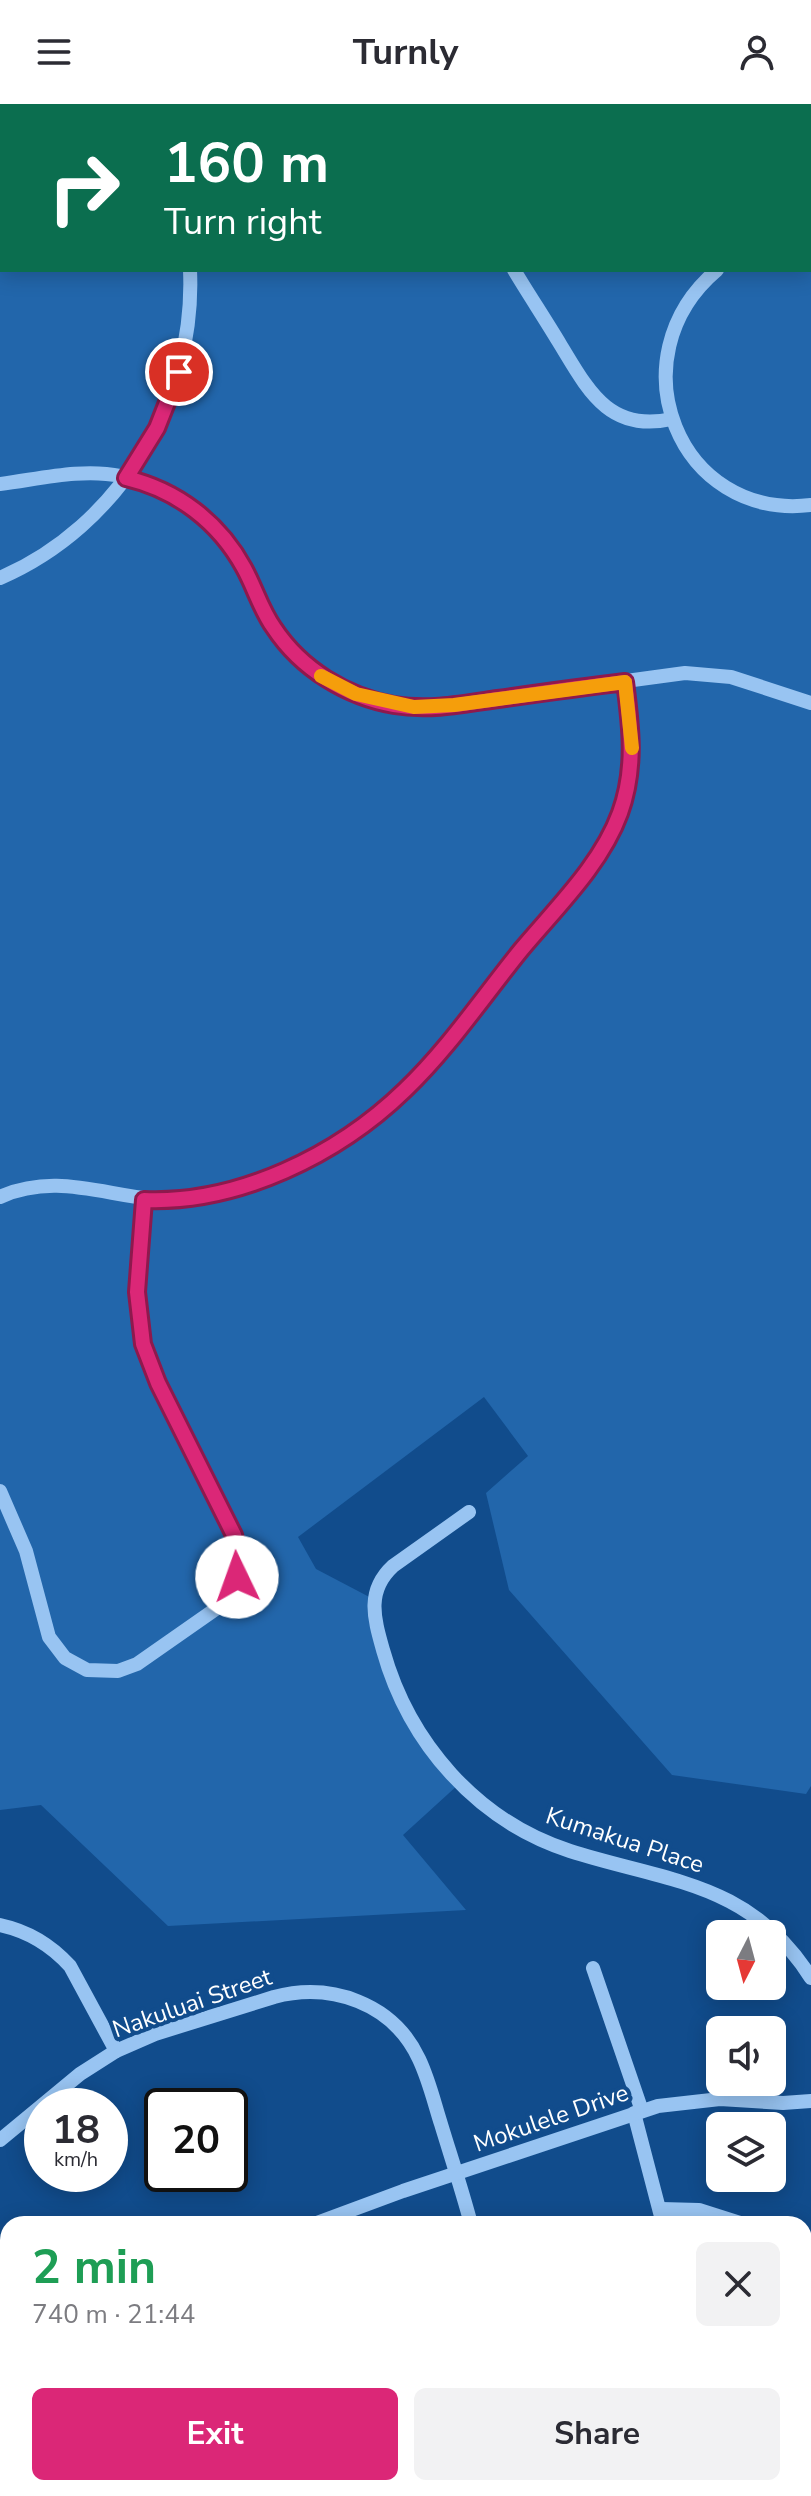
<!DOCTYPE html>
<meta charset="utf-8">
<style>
body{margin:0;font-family:"Nunito Sans",sans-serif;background:#f2f2f3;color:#2b2b33;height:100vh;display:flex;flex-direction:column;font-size:30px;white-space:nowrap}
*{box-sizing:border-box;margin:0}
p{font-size:26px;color:#7c7c81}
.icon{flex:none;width:44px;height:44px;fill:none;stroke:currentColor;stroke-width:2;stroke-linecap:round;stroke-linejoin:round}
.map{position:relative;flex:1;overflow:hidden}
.panel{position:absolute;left:0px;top:2112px;width:812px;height:280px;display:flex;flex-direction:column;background:#fff;border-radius:24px 24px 0 0;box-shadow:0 4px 20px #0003}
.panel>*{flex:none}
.hud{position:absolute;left:0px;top:0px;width:812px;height:168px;box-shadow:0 4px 20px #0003;background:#0b6e4f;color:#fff;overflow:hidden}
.needle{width:52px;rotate:186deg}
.buttons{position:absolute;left:706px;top:1816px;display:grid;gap:16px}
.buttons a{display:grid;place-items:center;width:80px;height:80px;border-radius:12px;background:#fff;box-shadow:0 4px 20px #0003;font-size:40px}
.speed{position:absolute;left:24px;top:1984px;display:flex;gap:16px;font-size:40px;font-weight:700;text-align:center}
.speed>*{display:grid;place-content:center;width:104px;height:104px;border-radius:50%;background:#fff;box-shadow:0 4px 20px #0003;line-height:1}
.speed small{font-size:20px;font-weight:400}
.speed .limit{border:4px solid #111;border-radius:12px;background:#fff;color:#111}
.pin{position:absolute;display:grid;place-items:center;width:68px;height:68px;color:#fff;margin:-34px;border:4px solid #fff;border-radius:50%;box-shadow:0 2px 8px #0007}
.me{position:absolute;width:88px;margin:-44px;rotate:357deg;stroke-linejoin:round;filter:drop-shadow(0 0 6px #0008)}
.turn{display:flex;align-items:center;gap:28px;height:168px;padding:0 32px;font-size:36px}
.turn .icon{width:104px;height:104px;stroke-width:2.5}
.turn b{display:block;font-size:56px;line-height:68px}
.round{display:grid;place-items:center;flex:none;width:84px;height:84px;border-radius:12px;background:#f2f2f3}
.overview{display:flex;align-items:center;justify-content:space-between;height:136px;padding:0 32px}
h1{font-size:48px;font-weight:700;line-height:60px;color:#1e9e55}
.primary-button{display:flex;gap:16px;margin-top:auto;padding:16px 32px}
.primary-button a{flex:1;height:92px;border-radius:12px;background:#db2777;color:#fff;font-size:32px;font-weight:700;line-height:92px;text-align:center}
.primary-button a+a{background:#f2f2f3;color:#2b2b33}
header{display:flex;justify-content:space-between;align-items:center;height:104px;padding:0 32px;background:#fff;font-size:36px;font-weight:700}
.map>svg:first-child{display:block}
</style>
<header><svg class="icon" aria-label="menu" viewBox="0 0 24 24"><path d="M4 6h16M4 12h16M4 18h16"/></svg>Turnly<svg class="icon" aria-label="person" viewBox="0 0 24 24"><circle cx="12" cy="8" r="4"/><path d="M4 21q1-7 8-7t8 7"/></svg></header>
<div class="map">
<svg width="811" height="2392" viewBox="0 0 811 2392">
<rect width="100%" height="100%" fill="#114c8c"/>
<path fill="#2266ab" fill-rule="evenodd" d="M 0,0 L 811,0 L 811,1682 L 806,1690 L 672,1671 L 509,1486 L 486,1389 L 528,1352 L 484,1293 L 298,1433 L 316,1465 L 377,1497 L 410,1626 L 459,1680 L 403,1731 L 466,1806 L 168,1822 L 41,1701 L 0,1706 ZM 2,2 L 810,2 L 810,166 L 2,166 Z"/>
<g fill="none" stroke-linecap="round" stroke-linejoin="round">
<polyline stroke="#89c0f5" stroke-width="5" points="538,2392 541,2384"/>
<g stroke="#98c4f2" stroke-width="14">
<polyline points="67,0 68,2"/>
<polyline points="136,0 137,2"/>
<polyline points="411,0 412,2"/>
<polyline points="810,140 811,141"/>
<path d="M 514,166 C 529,191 545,215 560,240 C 588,286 609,329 672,315"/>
<path d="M 717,166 C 613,254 679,417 811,401"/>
<path d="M 0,380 C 40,375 81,364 121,372 C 173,383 217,416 243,463 C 255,485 262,508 276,528 C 313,579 372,603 434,603 L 685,569 L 731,573 L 811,599"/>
<path d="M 0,474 C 120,422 196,296 190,166"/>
<path d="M 0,1093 C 67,1063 125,1104 196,1095 C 231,1090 262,1077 293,1061 C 326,1045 358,1028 386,1004 C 426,970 457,926 489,885 C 524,843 558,801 593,758 C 635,697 634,649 625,578"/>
<polyline points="0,1387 26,1447 49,1533 65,1554 87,1566 118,1567 137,1560 220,1502 233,1484 239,1462 234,1431 158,1279 143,1240 137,1188 144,1096"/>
<path d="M 469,1408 L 393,1462 C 366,1487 374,1514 383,1546 C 409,1639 477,1717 570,1747 C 667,1778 750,1777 811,1874"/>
<path d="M 0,1821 C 28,1827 51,1841 70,1862 L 116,1947"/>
<polyline points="593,1864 642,2007"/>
<polyline points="634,2009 663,2120"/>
<path d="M 0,2036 L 80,1970 L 116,1947 L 155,1930 L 274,1893 C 331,1878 393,1899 419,1955 C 429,1976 434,1998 441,2020 C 451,2053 462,2086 471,2120"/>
<polyline points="661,2105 699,2106 743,2120"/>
<polyline points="314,2120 403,2087 658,2002 720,1995 783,1999 811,1997"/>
<polyline points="804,2145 811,2146"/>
<polyline points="804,2238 811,2239"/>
<polyline points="0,2306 8,2300"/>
<polyline points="804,2356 811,2376"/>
<polyline points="270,2384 279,2392"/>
<polyline points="370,2392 378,2384"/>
</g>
</g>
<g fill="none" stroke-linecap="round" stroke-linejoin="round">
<defs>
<path id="route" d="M 179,268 L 157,324 L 126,374 C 177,386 219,418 244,464 C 255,484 261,506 274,524 C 301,565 347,593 394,601 C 429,607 464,600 498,595 C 540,589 583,583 625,578 C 631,623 636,665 620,709 C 601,761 556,804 521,846 C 483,893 448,945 405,986 C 338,1051 238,1100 144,1096 L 137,1188 L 143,1240 L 158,1279 L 234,1431 L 239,1451 L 237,1473"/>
</defs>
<use href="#route" stroke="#8e194d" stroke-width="20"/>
<use href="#route" stroke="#db2777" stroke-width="14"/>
<polyline stroke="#f59e0b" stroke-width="14" points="321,572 356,590 414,603 454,601 625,578 632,644"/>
</g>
<g text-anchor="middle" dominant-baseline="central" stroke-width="8" stroke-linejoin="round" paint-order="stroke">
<g font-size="24" fill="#fff" stroke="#114c8c">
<text transform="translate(625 1736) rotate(18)">Kumakua Place</text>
<text transform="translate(192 1899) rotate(-19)">Nakuluai Street</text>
<text transform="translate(551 2014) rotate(-19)">Mokulele Drive</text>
</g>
</g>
</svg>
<div class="buttons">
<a><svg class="needle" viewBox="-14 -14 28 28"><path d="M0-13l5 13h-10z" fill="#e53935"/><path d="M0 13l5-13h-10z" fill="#7c7c81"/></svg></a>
<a><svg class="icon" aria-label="sound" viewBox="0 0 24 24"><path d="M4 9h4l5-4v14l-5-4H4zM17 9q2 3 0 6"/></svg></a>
<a><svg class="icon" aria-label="layers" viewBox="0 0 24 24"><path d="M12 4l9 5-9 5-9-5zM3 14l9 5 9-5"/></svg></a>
</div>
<div class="speed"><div>18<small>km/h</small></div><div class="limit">20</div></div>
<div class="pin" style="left:179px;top:268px;background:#d93025"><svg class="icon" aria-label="arrive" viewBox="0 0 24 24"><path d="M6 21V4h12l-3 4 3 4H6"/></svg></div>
<svg class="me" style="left:237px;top:1473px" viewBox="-20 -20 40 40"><circle r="19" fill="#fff"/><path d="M0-13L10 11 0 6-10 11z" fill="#db2777"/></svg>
<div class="hud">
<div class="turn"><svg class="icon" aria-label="right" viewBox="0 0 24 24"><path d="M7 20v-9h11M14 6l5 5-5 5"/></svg><div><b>160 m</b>Turn right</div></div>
</div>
<section class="panel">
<div class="overview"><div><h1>2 min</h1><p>740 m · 21:44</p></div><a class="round"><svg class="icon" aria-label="close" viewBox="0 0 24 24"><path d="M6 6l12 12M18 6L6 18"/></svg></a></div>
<div class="primary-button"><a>Exit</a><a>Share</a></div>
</section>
</div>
